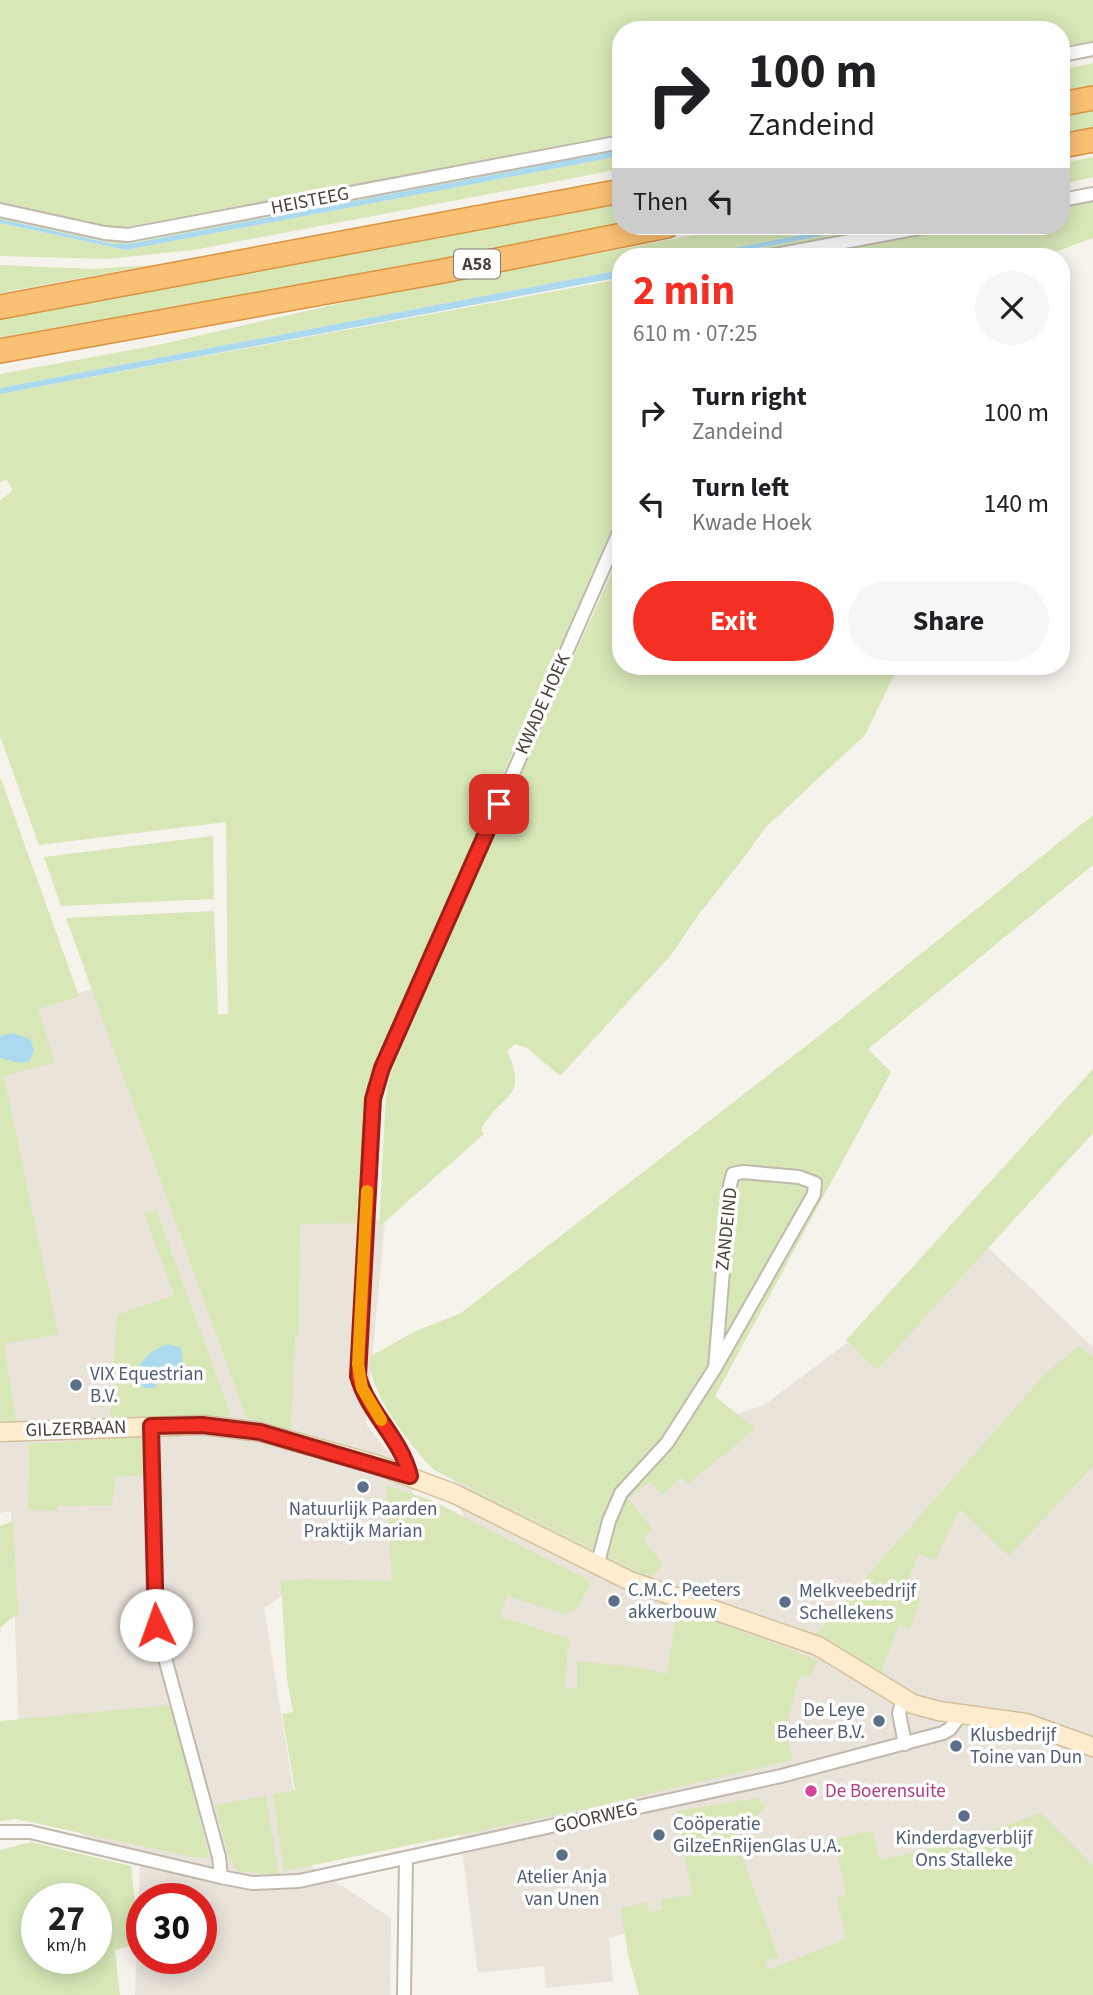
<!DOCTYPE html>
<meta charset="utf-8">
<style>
body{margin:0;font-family:"Source Sans 3",sans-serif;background:#f6f6f6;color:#202124;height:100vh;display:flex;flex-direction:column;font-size:26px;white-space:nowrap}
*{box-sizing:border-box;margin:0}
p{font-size:23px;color:#757577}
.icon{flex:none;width:38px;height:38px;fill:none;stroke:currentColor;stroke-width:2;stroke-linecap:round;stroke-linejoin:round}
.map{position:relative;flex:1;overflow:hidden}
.drawer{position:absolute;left:612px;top:248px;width:458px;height:427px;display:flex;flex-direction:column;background:#fff;border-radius:28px;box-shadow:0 4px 18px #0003}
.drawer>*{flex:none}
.top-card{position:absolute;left:612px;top:21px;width:458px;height:214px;border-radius:28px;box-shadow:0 4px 18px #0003;background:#fff;color:#202124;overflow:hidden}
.speed{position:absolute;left:21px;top:1883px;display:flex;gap:14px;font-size:35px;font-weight:700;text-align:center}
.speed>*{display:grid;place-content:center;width:91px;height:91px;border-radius:50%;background:#fff;box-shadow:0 4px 18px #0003;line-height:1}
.speed small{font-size:18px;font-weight:400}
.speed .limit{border:10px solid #d22;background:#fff;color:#111}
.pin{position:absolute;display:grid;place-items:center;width:60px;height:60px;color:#fff;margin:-30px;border-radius:14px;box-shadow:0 4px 10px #0006}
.me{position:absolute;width:77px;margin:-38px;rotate:357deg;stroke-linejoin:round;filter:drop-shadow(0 0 5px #0008)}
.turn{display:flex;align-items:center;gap:24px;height:147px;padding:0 21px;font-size:32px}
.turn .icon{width:91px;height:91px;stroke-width:2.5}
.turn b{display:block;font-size:49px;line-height:60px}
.then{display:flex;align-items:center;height:66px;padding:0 21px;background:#0003;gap:14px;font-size:26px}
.round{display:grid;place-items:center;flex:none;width:74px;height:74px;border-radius:37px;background:#f6f6f6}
.overview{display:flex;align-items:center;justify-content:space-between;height:119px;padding:0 21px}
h1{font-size:42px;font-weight:700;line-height:52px;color:#f42f24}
.primary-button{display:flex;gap:14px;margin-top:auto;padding:14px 21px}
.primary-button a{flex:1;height:80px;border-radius:42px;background:#f42f24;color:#fff;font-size:28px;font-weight:700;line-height:80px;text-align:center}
.primary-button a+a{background:#f6f6f6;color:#202124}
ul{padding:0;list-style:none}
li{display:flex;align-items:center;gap:21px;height:91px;padding:0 21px}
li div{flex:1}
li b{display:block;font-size:26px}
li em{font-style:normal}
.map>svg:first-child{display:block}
</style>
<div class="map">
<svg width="1093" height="1995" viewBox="0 0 1093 1995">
<rect width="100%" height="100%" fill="#f6f2ec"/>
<g fill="#e9e3da" fill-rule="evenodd">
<path d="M 96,988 L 294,1217 L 385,1220 L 366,1424 L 413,1484 L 408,1571 L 411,1592 L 302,1582 L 264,1608 L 305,1862 L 391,1918 L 390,1995 L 135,1995 L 140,1864 L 79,1833 L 19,1733 L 11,1511 L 0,1513 L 1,1074 L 34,1006 ZM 142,1899 L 201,1899 L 201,1958 L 142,1958 Z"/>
<polygon points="982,1242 1093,1347 1093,1893 863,1933 762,1987 739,1903 609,1938 613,1981 546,1988 544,1966 478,1973 460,1833 542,1815 451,1471 611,1457 764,1405"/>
</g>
<g fill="#d7e8b6" fill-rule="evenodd">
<polygon points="0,0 1093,0 1093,44 1062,51 1062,30 621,30 621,136 124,231 0,208"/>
<polygon points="1093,63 1093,85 1062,91 1062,70"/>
<polygon points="1093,110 1093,132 1062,138 1062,116"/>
<polygon points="621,146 621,150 568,161 129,244 114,244 0,219 0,214 111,238"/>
<polygon points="621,156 621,169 193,250 107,259 0,256 0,223 126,250"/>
<polygon points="1093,157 1093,177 1062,184 1062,163"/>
<polygon points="1093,199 1093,238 1042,257 807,257 965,226 1062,226 1062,206"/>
<polygon points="621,201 621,224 0,342 0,319"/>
<polygon points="741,226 847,226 687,257 621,257 621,270 0,388 0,374 158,345 359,299"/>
<polygon points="872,226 914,226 753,257 727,257 726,255"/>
<polygon points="0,265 93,269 152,265 0,293"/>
<polygon points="621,279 621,515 482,820 376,1065 372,1081 362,1223 300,1224 299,1334 295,1336 291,1430 246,1417 66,918 214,911 218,1014 228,1014 226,822 39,845 0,736 0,501 13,490 6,479 0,483 0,394"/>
<path d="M 621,552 L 621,667 L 898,667 L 865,735 L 765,828 L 742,860 L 699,914 L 671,955 L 560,1076 L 527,1048 L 515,1044 L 507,1051 C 530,1101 499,1093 481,1130 L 484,1134 L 379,1227 L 386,1096 L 390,1075 L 469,890 Z"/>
<polygon points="0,776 79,996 38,1009 55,1062 4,1076 58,1334 4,1344 17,1426 0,1427"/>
<path d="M 1093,815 L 1093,865 L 868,1049 L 891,1072 L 715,1396 L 755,1429 L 688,1484 L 681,1477 L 662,1495 L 650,1482 L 628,1498 L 653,1530 L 643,1538 L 663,1565 L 650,1578 L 434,1470 C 409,1444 369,1393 369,1357 L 416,1331 L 461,1313 L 824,1032 Z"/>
<polygon points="213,836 214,899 61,906 44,857"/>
<polygon points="1093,1069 1093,1133 877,1370 846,1340"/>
<polygon points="156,1210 229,1410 231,1416 110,1421 117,1315 174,1295 144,1213"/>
<polygon points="1079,1346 1093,1357 1093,1466 1009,1556 960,1509 935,1560 918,1554 904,1592 921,1599 910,1628 899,1625 881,1672 816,1634 1046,1373"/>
<polygon points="131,1437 140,1438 147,1444 148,1475 115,1477 112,1505 58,1506 57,1511 28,1510 29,1444"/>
<polygon points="386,1485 431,1500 589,1580 590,1586 576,1609 565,1614 507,1596 500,1617 571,1639 567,1652 565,1689 577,1688 577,1661 642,1668 667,1674 677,1608 818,1660 810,1677 800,1675 785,1729 793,1760 585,1809 284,1871 273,1794 295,1790 282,1714 293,1712 287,1679 281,1581 308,1579 392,1581"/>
<polygon points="13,1521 18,1613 1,1627 0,1636 0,1526"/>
<polygon points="172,1705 209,1857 192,1857 16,1819 0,1821 0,1721"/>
<polygon points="266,1796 279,1875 237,1871 229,1857 215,1805"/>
<polygon points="757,1798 766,1806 735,1837 779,1958 765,1959 768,1970 846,1939 837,1897 846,1896 835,1839 872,1831 880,1860 949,1845 1041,1813 1093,1866 1093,1995 639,1995 628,1955 621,1908 647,1902 649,1912 662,1909 661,1900 692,1894 677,1811"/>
<path d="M 31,1842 L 131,1866 L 139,1943 L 115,1950 L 120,1995 L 0,1995 L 0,1850 ZM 37,1899 L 96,1899 L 96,1958 L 37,1958 Z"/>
</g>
<g fill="#abdaef">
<polygon points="621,150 621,156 126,250 0,223 0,219 114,244 129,244"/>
<polygon points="847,226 872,226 713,257 687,257"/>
<polygon points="621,270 621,277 0,394 0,388"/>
<polygon points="13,1033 30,1039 34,1050 30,1061 19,1063 0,1058 0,1036"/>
<path d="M 168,1344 L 181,1348 L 183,1366 L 173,1374 L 160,1376 L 155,1388 L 144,1388 L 135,1378 C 140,1359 150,1351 168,1344 Z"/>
</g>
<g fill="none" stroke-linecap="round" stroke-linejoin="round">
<defs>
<g id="street">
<polyline points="1062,55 1093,49"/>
<polyline points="1062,200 1093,194"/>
<polyline points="0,210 105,233 128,235 621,142"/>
<polyline points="764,257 930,226"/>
<polygon points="743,1172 799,1177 815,1183 814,1194 715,1368 730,1185 733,1174"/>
<polyline points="151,1427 156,1625 219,1857 221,1877"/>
<path d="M 410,1476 C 401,1438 368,1413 358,1376 L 370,1132 L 375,1087 L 621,528"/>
<polyline points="597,1566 609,1521 621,1493 667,1443 715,1368"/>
<polyline points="903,1699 899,1713 905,1744"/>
<polyline points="0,1832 30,1832 221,1877 252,1883 299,1881 781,1776 943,1733 950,1729 960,1715"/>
<polyline points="404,1995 406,1859"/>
</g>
<polyline id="secondary" points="0,1432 203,1425 260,1432 375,1464 455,1494 630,1581 818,1646 913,1704 939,1711 1026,1723 1093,1747"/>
<g id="highway">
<polyline points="1062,104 1093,98"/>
<polyline points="1062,146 1093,140"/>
<polyline points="0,307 621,191"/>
<polyline points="0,351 443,271 667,226"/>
</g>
</defs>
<use href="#street" stroke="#c1b9ae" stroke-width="16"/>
<use href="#secondary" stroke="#d4c09d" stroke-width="21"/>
<use href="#highway" stroke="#da9341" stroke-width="26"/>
<use href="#street" stroke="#fff" stroke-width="12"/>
<use href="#secondary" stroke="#fdedce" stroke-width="18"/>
<use href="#highway" stroke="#fac073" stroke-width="23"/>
</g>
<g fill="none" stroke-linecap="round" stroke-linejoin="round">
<defs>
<path id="route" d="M 156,1625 L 151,1426 L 202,1425 L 260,1432 L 410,1476 C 401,1438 368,1413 358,1376 L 373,1099 L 382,1068 L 499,804"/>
</defs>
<use href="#route" stroke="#9f1f17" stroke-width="18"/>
<use href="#route" stroke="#f42f24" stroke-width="12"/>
<polyline stroke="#f59e0b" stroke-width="12" points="367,1191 358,1364 362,1388 381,1420"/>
</g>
<g fill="#5c6f8a" stroke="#fff" stroke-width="2.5">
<circle cx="76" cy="1385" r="7"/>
<circle cx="363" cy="1487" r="7"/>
<circle cx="614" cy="1601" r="7"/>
<circle cx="785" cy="1602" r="7"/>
<circle cx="879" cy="1721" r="7"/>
<circle cx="956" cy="1746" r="7"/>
<circle cx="964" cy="1816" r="7"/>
<circle cx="659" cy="1835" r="7"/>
<circle cx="562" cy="1855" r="7"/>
</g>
<circle fill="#d1479c" stroke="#fff" stroke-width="2.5" cx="811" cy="1791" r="7"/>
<g text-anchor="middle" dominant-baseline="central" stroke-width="7" stroke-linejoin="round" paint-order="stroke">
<rect fill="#fff" stroke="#807b74" stroke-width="2" x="454" y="249.5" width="46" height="29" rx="5"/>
<g font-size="18" font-weight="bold" fill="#4a4239">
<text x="477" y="264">A58</text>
</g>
<g font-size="19" fill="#4a4239" stroke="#fff">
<text transform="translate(310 201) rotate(-11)">HEISTEEG</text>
<text transform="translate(543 704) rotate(-66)">KWADE HOEK</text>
<text transform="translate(727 1229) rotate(-84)">ZANDEIND</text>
<text transform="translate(76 1429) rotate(-2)">GILZERBAAN</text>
<text transform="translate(596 1818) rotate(-13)">GOORWEG</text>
</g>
<g font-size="19" fill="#4e5e75" stroke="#fff" text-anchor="start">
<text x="90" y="1374">VIX Equestrian<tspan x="90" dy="22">B.V.</tspan></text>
<text x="363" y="1509" text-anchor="middle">Natuurlijk Paarden<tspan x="363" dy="22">Praktijk Marian</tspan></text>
<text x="628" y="1590">C.M.C. Peeters<tspan x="628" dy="22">akkerbouw</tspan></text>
<text x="799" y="1591">Melkveebedrijf<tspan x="799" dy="22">Schellekens</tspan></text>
<text x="865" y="1710" text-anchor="end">De Leye<tspan x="865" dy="22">Beheer B.V.</tspan></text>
<text x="970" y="1735">Klusbedrijf<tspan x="970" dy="22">Toine van Dun</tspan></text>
<text x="673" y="1824">Coöperatie<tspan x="673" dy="22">GilzeEnRijenGlas U.A.</tspan></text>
<text x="964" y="1838" text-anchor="middle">Kinderdagverblijf<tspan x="964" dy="22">Ons Stalleke</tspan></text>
<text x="562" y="1877" text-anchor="middle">Atelier Anja<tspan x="562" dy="22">van Unen</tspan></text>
</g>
<g font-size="19" fill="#b23c85" stroke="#fff" text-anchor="start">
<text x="825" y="1791">De Boerensuite</text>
</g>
</g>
</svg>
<div class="speed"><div>27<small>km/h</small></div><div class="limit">30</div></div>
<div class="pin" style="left:499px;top:804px;background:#d93025"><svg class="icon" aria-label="arrive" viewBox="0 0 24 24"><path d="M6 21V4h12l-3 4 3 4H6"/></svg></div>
<svg class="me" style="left:156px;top:1625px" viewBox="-20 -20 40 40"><circle r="19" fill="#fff"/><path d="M0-13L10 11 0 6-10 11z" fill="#f42f24"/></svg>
<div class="top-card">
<div class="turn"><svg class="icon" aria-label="right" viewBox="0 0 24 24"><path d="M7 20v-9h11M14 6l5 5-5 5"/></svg><div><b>100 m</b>Zandeind</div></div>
<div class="then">Then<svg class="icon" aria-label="left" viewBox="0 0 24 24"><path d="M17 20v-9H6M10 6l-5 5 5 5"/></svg></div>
</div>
<section class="drawer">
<div class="overview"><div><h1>2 min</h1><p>610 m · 07:25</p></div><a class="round"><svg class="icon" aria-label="close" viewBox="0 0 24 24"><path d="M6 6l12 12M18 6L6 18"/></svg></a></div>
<ul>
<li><svg class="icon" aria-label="right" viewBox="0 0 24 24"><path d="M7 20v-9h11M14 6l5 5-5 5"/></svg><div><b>Turn right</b><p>Zandeind</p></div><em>100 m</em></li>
<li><svg class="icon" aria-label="left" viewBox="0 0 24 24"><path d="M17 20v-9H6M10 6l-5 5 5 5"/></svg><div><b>Turn left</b><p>Kwade Hoek</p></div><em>140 m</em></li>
</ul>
<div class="primary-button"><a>Exit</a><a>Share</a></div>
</section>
</div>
